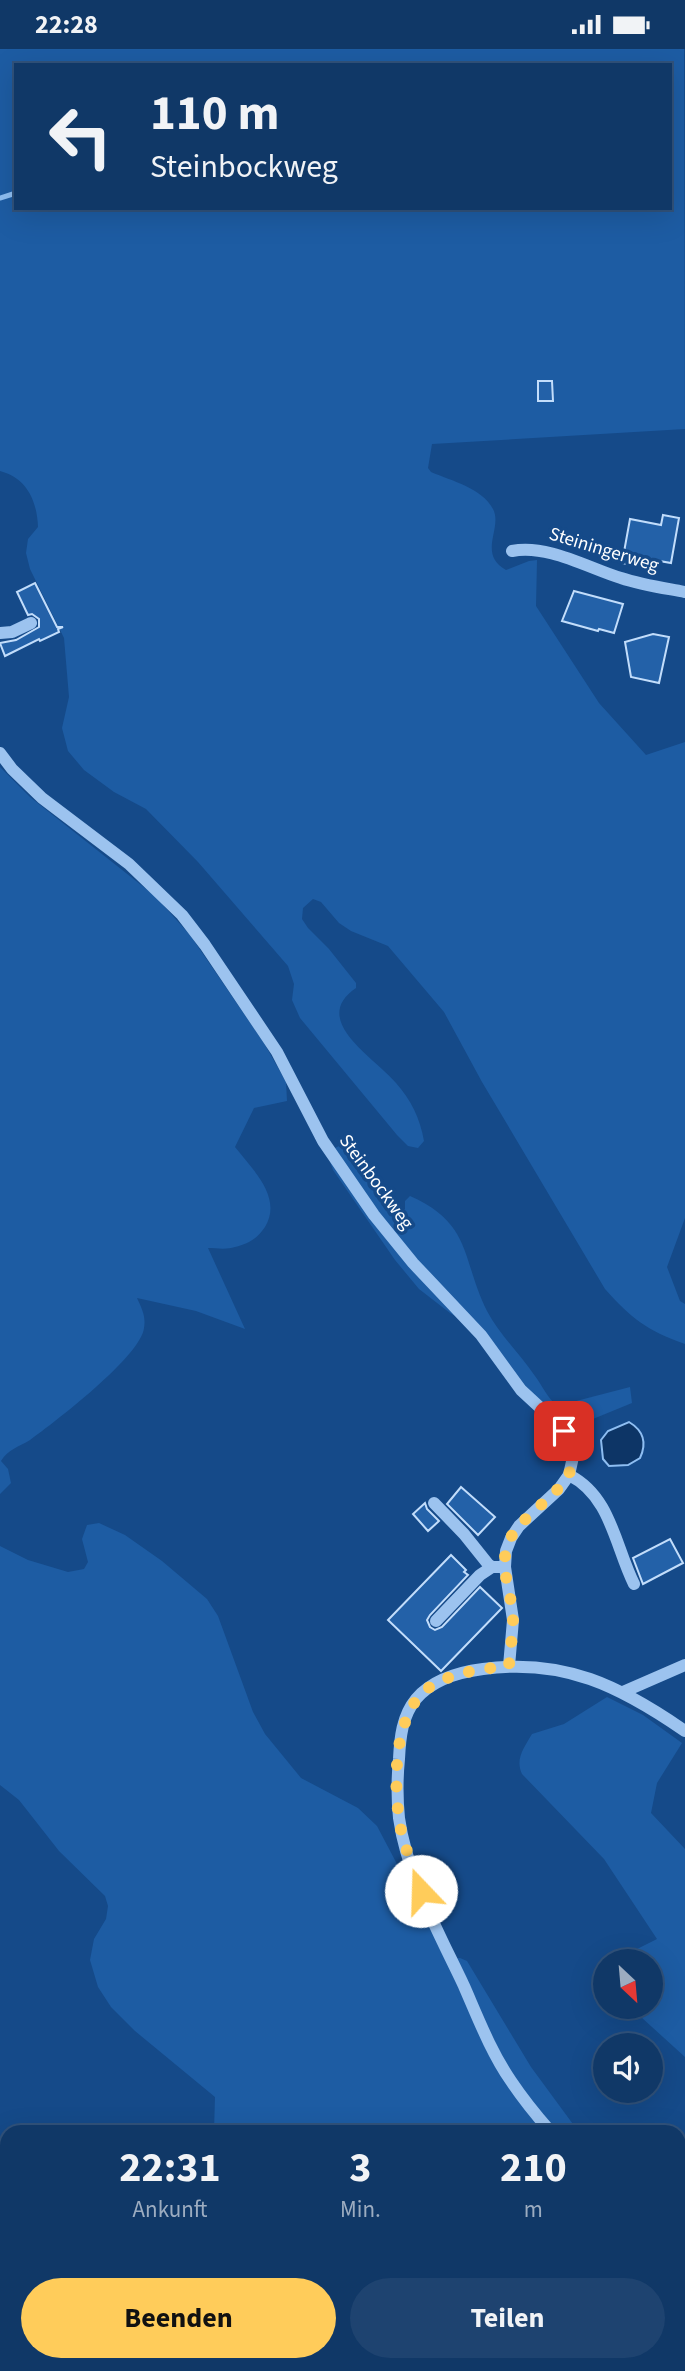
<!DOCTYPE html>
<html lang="de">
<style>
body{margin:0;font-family:"Source Sans 3",sans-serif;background:#1e4370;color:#f1f3f6;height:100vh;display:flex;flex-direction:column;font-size:26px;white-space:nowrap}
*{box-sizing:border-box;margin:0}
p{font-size:23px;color:#9cacc0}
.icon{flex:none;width:38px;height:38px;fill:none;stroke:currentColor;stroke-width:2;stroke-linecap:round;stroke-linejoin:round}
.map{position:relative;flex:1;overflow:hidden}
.drawer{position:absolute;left:0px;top:2076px;width:686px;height:247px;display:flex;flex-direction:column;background:#103867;border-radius:21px 21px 0 0;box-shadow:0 7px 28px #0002,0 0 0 2px #30527b}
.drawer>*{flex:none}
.top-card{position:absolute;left:14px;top:14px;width:658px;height:147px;border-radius:0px;box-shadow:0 7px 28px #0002,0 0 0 2px #30527b;background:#103867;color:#f1f3f6;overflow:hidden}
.needle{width:46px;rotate:154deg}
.controls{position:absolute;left:593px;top:1900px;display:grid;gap:14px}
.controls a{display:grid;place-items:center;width:70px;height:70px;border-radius:50%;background:#103867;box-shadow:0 7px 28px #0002,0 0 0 2px #30527b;font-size:35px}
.pin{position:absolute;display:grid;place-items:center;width:60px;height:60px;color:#fff;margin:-30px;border-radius:14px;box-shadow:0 4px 10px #0006}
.me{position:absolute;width:77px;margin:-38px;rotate:339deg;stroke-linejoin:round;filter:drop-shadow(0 0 5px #0008)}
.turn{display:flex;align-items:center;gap:24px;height:147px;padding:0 21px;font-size:32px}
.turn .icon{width:91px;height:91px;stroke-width:2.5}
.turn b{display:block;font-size:49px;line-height:60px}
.eta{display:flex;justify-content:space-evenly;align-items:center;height:119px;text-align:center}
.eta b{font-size:42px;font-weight:700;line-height:49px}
.action{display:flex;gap:14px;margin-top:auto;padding:14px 21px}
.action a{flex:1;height:80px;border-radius:42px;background:#ffcc5a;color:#111;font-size:28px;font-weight:700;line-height:80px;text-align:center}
.action a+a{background:#1e4370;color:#f1f3f6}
.status{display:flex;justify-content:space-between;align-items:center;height:49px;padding:0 35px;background:#103867;direction:ltr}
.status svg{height:19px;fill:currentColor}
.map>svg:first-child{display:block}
</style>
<div class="status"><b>22:28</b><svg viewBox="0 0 49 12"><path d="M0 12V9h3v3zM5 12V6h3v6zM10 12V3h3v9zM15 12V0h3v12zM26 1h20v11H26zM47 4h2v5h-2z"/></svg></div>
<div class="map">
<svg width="685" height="2322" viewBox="0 0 685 2322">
<rect width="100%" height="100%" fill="#154a89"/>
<g fill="#1d5ca3" fill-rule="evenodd">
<path d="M 0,0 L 684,0 L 685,380 L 432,395 L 428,419 L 431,423 C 452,432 482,439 493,460 C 503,479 477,505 506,521 L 529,512 L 537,511 L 536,557 L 599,654 L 646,706 L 685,693 L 685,1169 L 667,1218 L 680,1252 L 685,1255 L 685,1295 C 647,1282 631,1269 605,1240 L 482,1033 L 444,963 L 388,897 L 351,882 L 339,874 L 321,853 L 313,850 L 303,859 L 302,870 L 308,879 L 329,900 L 356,934 L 356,939 C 309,971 374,1008 396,1034 C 411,1051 420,1069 424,1092 L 418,1099 L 408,1097 L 397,1086 L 300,969 L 292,951 L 294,935 L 288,917 L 198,813 L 146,760 L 114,743 L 84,721 L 68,702 L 62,679 L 69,648 L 64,589 L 30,520 L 26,504 L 28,490 L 38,478 C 37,452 27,429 0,422 ZM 16,16 L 670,16 L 670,159 L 16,159 Z"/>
<path d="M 0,718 L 30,748 L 155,847 L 190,886 L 264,994 L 286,1033 L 287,1052 L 254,1059 L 235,1098 C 252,1120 283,1148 265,1178 C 257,1190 248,1195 235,1198 C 226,1201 216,1199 208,1199 L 245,1280 L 196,1262 L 137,1249 C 142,1260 146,1267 144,1279 C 141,1307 55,1373 30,1391 C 19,1398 8,1400 1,1412 L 8,1420 L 11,1434 L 0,1445 Z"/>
<path d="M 339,1097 L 348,1100 L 392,1162 L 399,1166 L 405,1160 L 405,1152 L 410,1147 C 473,1175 461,1210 487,1262 C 499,1285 520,1305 535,1327 C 543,1338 547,1348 557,1357 L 630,1338 L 632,1354 L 571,1379 L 561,1374 L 526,1340 L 471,1276 L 450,1264 L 419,1240 L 395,1211 L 333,1121 L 329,1110 L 333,1100 Z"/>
<polygon points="99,1474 125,1486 162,1512 207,1550 218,1567 253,1663 265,1685 301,1729 358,1759 377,1777 447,1910 460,1909 467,1912 531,2018 578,2082 214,2082 215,2048 135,1982 111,1958 98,1938 90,1911 94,1890 106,1870 108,1857 105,1847 59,1802 19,1751 0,1736 0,1497 28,1511 68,1523 84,1520 88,1513 82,1490 87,1476"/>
<path d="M 607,1648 L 643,1666 L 682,1694 L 657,1734 L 651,1764 L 685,1800 L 685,2008 L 630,1958 L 651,1958 L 651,1913 L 626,1913 L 637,1900 L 657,1890 L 604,1810 L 522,1725 C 515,1710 524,1699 532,1685 L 564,1675 Z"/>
<polygon points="679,2185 685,2188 685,2322 412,2322 387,2315 679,2315"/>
</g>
<path fill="#0d3566" stroke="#8ebef2" stroke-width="2" d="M 629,1373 C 644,1382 647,1394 640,1409 L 628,1416 L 609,1417 L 603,1410 L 601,1391 L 608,1382 Z"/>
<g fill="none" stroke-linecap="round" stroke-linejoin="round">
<polyline stroke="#8ebef2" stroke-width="5" points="0,149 16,144"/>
</g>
<g fill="#2361a8" stroke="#c2ddfb" stroke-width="2">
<polygon points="538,332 552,332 553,352 538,352"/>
<polygon points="663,466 679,469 671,514 637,508 636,517 622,514 630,470 661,476"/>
<polygon points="35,534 57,578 63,578 58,580 59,583 40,592 39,590 5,607 0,594 16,591 39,578 39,570 32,565 28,566 17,543"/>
<polygon points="574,542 623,555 614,584 599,580 598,582 562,572"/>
<polygon points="653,585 669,588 659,634 631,628 625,593"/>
<polygon points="461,1438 495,1468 478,1486 447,1455"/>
<polygon points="425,1454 427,1460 439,1472 428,1482 413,1465"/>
<polygon points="670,1490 683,1514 643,1535 633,1509"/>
<polygon points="451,1506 466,1521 464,1523 468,1526 430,1566 427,1571 430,1578 435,1581 442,1578 480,1538 502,1559 441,1622 388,1571"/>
</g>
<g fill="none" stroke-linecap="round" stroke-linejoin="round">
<g stroke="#9cc3ef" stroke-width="12">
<path d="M 512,502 C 548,495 588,519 621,529 C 642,536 664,539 685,543"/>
<polyline points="0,584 12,583 31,574"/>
<polyline points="0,704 12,720 42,749 129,815 182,866 205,896 277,1003 323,1092 374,1166 413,1214 481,1286 521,1341 561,1378 567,1386 573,1408 569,1426 559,1440 519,1477 511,1489 506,1502 505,1518 513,1571 509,1617"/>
<polyline points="573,1402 579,1378"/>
<path d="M 569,1426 C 611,1447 615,1497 634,1535"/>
<polyline points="434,1454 464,1485 488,1515 492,1518 505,1518"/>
<polyline points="436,1572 480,1526 492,1518"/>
<polyline points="623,1643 685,1616"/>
<path d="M 550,2082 C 536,2066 523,2050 511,2032 C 491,2003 478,1969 464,1937 C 439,1884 407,1827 399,1769 C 397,1749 397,1730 399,1710 C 400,1689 402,1667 416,1650 C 432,1631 459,1623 483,1620 C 564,1609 620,1637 685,1682"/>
<polyline points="679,2270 685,2280"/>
<polyline points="98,2315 105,2322"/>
<polyline points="240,2315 251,2322"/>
<polyline points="0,2319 7,2312"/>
</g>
</g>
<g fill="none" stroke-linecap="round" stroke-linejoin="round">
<path stroke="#ffcc5a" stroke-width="12" stroke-dasharray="0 21.6" d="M 421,1842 C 414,1822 406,1802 401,1781 C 393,1741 392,1667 427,1640 C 450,1623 481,1620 509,1617 C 510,1601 513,1585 513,1569 C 512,1543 497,1516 510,1490 C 530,1452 596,1435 564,1382"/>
</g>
<g text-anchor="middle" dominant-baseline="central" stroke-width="7" stroke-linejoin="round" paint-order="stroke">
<g font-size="19" fill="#fff" stroke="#154a89">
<text transform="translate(604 501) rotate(17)">Steiningerweg</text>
<text transform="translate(376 1133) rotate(54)">Steinbockweg</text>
</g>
</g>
</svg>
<div class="controls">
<a><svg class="needle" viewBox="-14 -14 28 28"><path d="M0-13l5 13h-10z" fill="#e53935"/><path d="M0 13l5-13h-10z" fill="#9cacc0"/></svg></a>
<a><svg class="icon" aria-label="sound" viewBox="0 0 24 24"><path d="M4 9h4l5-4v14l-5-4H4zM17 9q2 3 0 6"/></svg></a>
</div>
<div class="pin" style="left:564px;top:1382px;background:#d93025"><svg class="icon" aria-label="arrive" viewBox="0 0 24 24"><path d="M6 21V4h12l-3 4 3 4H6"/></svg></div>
<svg class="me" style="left:421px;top:1842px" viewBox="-20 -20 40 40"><circle r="19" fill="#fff"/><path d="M0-13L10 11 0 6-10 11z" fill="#ffcc5a"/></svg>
<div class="top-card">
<div class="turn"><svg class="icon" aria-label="left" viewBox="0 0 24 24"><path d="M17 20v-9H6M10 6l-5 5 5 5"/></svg><div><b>110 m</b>Steinbockweg</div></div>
</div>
<section class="drawer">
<div class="eta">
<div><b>22:31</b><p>Ankunft</p></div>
<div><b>3</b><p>Min.</p></div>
<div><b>210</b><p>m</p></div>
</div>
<div class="action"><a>Beenden</a><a>Teilen</a></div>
</section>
</div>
